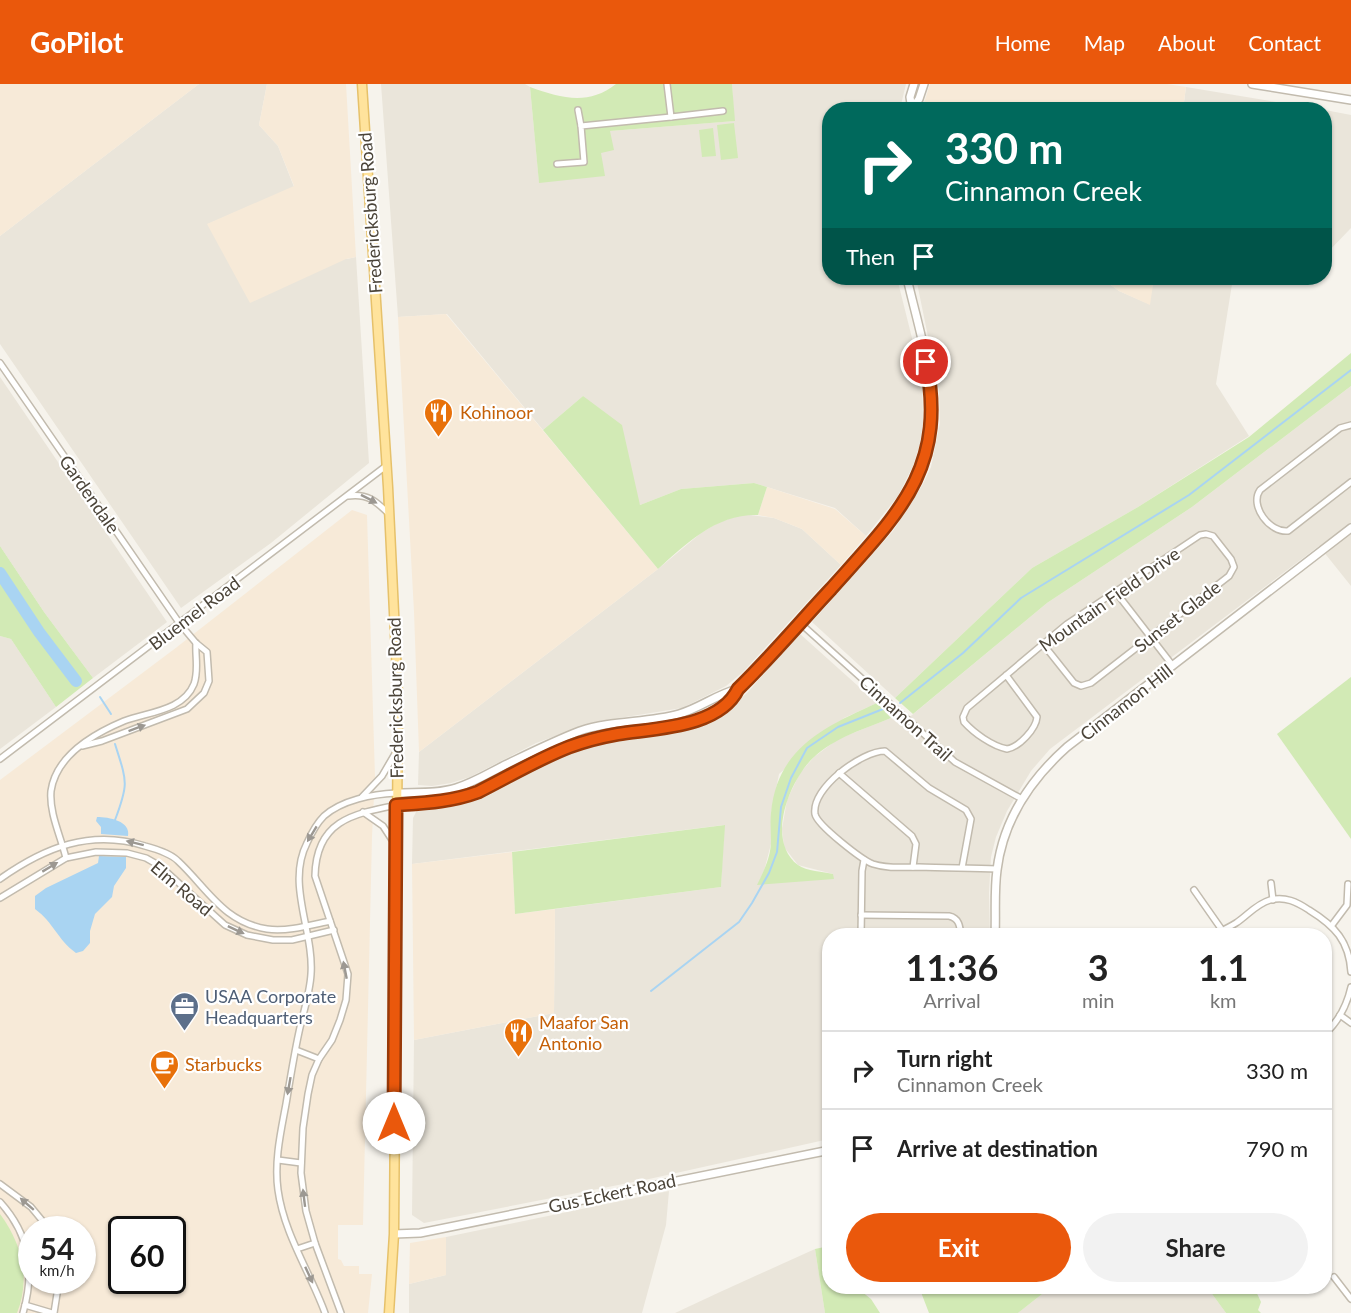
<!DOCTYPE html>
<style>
body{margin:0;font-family:Lato,sans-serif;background:#f2f2f2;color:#222;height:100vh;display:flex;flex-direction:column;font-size:22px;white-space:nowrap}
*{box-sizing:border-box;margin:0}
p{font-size:20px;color:#767676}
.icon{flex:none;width:33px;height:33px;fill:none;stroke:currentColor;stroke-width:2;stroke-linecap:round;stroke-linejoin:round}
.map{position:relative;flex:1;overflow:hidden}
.drawer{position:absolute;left:822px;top:844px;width:510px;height:366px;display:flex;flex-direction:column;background:#fff;border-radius:24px;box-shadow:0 2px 4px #0004}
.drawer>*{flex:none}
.hud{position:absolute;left:822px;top:18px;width:510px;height:183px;border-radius:24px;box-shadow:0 2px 4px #0004;background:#00695c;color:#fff;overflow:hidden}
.speed{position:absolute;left:18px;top:1132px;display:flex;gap:12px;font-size:30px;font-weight:700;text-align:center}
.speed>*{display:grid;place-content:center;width:78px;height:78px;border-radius:50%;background:#fff;box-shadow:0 2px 4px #0004;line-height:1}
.speed small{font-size:15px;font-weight:400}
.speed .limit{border:3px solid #111;border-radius:9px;background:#fff;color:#111}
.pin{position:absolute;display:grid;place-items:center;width:51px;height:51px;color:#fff;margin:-26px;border:3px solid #fff;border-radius:50%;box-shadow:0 2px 6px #0007}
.me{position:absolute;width:66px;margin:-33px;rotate:0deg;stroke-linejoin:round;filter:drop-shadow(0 0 4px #0008)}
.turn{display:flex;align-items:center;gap:21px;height:126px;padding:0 24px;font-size:27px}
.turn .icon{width:78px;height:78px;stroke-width:2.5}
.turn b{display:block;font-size:42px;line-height:51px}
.then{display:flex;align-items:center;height:57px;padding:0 24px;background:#0003;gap:12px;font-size:22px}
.eta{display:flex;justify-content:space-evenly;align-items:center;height:102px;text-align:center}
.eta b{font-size:36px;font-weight:700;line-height:42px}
.cta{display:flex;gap:12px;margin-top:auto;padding:12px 24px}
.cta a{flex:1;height:69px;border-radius:36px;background:#ea580c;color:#fff;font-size:24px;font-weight:700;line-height:69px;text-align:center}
.cta a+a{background:#f2f2f2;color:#222}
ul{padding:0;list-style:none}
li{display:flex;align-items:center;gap:18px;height:78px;padding:0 24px;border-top:2px solid #e0e0e0}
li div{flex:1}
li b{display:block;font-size:22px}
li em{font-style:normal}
header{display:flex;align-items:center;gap:36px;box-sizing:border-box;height:84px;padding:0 30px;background:#ea580c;color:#fff}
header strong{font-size:28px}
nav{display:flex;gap:33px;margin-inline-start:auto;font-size:21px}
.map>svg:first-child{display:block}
</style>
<header>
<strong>GoPilot</strong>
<nav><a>Home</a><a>Map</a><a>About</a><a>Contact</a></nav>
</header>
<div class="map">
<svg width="1351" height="1229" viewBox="0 0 1351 1229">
<rect width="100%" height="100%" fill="#f6f3ec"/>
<g fill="#eae5da">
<polygon points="199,0 267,0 259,41 278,62 294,103 208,140 347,175 356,173 369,379 271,459 181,524 0,260 0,152"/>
<polygon points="381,0 525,0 530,3 539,98 600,69 610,47 734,37 732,0 906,0 900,25 830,26 830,194 897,194 922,294 923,339 920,360 913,382 898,412 866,452 835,424 754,399 681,405 640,421 583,312 543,346 447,230 398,233"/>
<polygon points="1186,3 1319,25 1183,26"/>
<polygon points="1325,26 1351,31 1351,144 1325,171"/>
<polygon points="916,194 1101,194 1119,207 1149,220 1154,194 1233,194 1216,300 1249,352 1138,423 1032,484 895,614 812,538 893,447 923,400 931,383 940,339 939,306"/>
<polygon points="0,293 167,538 93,594 44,528 0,462"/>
<polygon points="1351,302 1351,502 1319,462 1050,665 1031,687 1007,727 996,753 991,773 989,809 990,852 830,852 829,1055 649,1095 424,1139 412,1131 414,956 554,929 555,825 721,803 724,741 412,780 413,734 417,726 447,724 479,714 549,677 576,666 598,660 681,646 708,638 731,623 748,608 799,549 877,619 844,634 779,690 771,730 771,760 764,787 758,800 833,790 798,781 784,763 782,745 787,716 800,689 814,673 838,655 891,634 900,641 1047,519 1192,423"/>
<polygon points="741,430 774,434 802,445 841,481 743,588 726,602 682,624 594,638 536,659 470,693 451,699 432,702 418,701 419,668 658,485 701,449 718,439"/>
<polygon points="0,552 11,555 56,623 0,665"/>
<polygon points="669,1107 666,1141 642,1229 409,1229 409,1200 446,1191 446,1153"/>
<polygon points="815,1165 825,1229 675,1229 720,1208"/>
<polygon points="1051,1203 1207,1203 1226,1229 1018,1229"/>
</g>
<g fill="#f7ead8" fill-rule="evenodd">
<polygon points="0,0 199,0 0,152"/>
<polygon points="267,0 346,0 356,173 346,175 250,219 207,140 294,102 278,62 259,41"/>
<polygon points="930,0 1167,0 1186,3 1183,25 922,25"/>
<polygon points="1101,194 1154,194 1150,221 1119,207"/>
<polygon points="446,230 658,485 419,668 414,528 398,233"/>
<polygon points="767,403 835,425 866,452 841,481 802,445 774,434 758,431"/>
<path d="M 352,426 L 367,431 L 375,693 L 372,752 L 363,1141 L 338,1141 L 338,1175 L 341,1176 L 344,1182 L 359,1182 L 359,1190 L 372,1190 L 368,1229 L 0,1229 L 0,696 L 177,563 ZM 32,1146 L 82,1146 L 82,1197 L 32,1197 ZM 122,1146 L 172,1146 L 172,1197 L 122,1197 Z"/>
<polygon points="512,768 515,830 555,825 554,929 414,956 412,780"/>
<polygon points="446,1153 446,1191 409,1200 410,1159"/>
</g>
<g fill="#d2eab5">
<path d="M 616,0 L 732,0 L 735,37 L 610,47 L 614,66 L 601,69 L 605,92 L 539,99 L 530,3 C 561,14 588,22 616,0 Z"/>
<polygon points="734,39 738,74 721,76 717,41"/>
<polygon points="713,44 716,72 702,73 699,46"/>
<polygon points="1351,269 1351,302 1192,423 1047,519 913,630 895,614 1032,484 1138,423 1249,353"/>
<path d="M 583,312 L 622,341 L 640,421 L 681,405 L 754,399 L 767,403 L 758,431 C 716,430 687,459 658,485 L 543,346 Z"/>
<polygon points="0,462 44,528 93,594 56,623 11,555 0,552"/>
<polygon points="1351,593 1351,755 1277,650"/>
<path d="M 877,619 L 891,634 C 865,645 835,653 813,674 C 790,696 765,756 798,781 C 806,787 824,788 833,790 L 834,795 L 757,801 C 764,787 771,772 771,757 C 771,747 770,738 771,729 C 777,664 824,643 877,619 Z"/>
<polygon points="725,741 721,803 515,830 512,768"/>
<path d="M 0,1130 C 22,1160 31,1194 17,1229 L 0,1229 Z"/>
<polygon points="829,1162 830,1203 856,1203 871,1215 880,1229 825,1229 815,1165"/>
<polygon points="919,1203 1051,1203 1018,1229 929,1229"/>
<polygon points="1207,1203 1254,1203 1261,1218 1258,1226 1261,1229 1226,1229"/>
</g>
<g fill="#a9d4f2">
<path d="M 97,733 C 109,733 131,737 128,752 L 101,750 L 101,743 L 96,737 Z"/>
<path d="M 99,772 L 126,773 L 126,784 L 114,802 L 112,813 L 95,830 L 90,847 L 90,859 L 83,867 L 76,869 C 57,855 54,839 35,825 L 35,812 L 46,804 L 98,779 Z"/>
</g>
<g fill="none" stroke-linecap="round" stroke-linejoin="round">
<g stroke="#a9d4f2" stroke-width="2">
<polyline points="100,613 111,630"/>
<polyline points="900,619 963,569 1021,514 1189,411 1351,286"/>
<path d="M 115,660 C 127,698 129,699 115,736"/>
<polyline points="651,907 739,838 752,819 769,789 777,768 781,723 791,694 807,664 838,643 883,625"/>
</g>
<polyline stroke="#a9d4f2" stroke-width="12" points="0,489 39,548 76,597"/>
<defs>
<g id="minor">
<polyline points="667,0 671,33 723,27"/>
<polyline points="578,26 581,42"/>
<polyline points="557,80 584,78 581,42 671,33"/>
<polyline points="0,279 180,540 196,559 207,568 209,597 204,609 187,625 102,657 82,662"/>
<path d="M 1351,341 L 1340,344 L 1260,406 C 1249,422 1270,449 1288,447 L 1351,398"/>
<path d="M 348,412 C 367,409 376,417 389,430"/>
<polyline points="1115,507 1173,582"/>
<polyline points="800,539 955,678 1022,715"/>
<path d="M 1006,591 L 1037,633 C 1036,645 1019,663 1007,665 C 992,662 974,649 964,638 L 963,633 L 967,624 L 1067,540 L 1200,451 L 1206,450 L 1213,452 L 1231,475 L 1234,483 L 1229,492 L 1091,599 L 1081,602 L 1074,599 L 1043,560"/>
<polyline points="0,675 386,382"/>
<polyline points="839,689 912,752 916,760 913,783"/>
<polyline points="362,713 382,692 396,668"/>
<polyline points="363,728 383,742 396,762"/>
<path d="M 66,774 C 61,753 49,729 51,707 C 56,672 93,650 124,637 C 148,628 183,627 194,600 C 199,586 195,572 196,559"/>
<path d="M 962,784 L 971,735 L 966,726 L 929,704 L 885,667 C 862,667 811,704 815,730 C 817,741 862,776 873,780 C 888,785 904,783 919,783 C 945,784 971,784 997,785"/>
<path d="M 0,795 C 45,763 91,745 145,762 C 156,765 170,769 178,777 C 207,804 223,838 267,845 C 287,848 311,841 330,837"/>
<polyline points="1271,799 1273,816"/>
<polyline points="1194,806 1222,846"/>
<polyline points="0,814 66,774 96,768 127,769 146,774 160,782 215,832 225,841 247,851 273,856 292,856 334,846"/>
<path d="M 861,831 L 949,832 C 959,834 960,842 961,852"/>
<polyline points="1332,841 1347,821 1348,800"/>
<polyline points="861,852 862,787 864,776"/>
<path d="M 1211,852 C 1219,848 1228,844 1236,839 C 1247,832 1256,820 1270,816 C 1285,812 1297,818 1309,826 C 1335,842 1349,857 1351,888"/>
<polyline points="1340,931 1351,939"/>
<path d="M 1324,951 C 1338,938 1347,921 1351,903"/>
<polyline points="296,966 319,975"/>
<polyline points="278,1076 301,1079"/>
<polyline points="0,1100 31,1123 50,1146"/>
<path d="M 0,1118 C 30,1151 35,1187 23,1229"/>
<polyline points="297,1165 315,1159"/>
<polyline points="1334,1193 1351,1215"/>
<polyline points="25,1221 52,1229"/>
<polyline points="54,1229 59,1197"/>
<path d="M 325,1229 C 310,1188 284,1150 278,1106 C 274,1077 281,1047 286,1020 C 290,996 294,971 299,948 C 303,929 310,909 311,890 C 314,847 286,800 307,759 C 311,750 317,739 324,732 C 342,716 373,710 396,709"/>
<path d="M 341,1229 L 315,1159 L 306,1127 L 301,1089 L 303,1044 L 308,1010 L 312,991 L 319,975 L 332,956 L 340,936 L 346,916 L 348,890 L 315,792 C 316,737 352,730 397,721"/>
</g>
<g id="tertiary">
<polyline points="1252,0 1351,16"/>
<polyline points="912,25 919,15 924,0"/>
<polyline points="912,26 910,13 914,0"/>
<path d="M 396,709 C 416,708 437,710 456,704 C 473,699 489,689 505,681 C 530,669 554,657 580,647 C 612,636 647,639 679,630 C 700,624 717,610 738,605"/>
<path d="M 397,721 C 425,719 451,717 478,708 C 508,693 538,675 569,663 C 585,657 601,653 618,650 C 655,644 719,644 738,605 C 767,578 792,547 819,518 C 869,462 930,409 932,328 C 933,287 916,234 907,194"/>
<path d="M 995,852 C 996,831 994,808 997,786 C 1003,737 1030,696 1067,663 L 1351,444"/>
<polyline points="394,1150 420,1149 830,1066"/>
</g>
<polyline id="primary" points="362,0 388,403 398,612 394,1150 389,1229"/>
</defs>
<use href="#minor" stroke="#c2bbae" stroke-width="8"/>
<use href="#tertiary" stroke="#c2bbae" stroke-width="10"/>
<use href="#primary" stroke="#e6c16a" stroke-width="11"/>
<use href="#minor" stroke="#fff" stroke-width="5"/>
<use href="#tertiary" stroke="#fff" stroke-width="7"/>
<use href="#primary" stroke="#ffe39c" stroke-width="8"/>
</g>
<defs><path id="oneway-solid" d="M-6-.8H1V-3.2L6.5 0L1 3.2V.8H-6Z" transform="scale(1.5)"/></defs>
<g fill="#9c9892">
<use href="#oneway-solid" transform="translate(369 415) rotate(27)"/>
<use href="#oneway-solid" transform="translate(137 644) rotate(-20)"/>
<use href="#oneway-solid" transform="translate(312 750) rotate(121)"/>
<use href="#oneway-solid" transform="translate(135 759) rotate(-166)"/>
<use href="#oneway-solid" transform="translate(50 783) rotate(-31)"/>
<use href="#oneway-solid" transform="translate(236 846) rotate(25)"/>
<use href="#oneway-solid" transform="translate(345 886) rotate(-101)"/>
<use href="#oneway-solid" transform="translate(289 1002) rotate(100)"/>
<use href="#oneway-solid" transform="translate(304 1114) rotate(-97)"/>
<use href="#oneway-solid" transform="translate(27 1120) rotate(-139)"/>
<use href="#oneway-solid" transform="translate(309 1191) rotate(65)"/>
</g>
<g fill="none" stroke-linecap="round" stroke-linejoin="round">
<defs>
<path id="route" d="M 394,1039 L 396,721 C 425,719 451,718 478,708 C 508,693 538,675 569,663 C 585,657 601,653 618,650 C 655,644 719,644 738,605 C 771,573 800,538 831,505 C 897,431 948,385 926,278"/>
</defs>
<use href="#route" stroke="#983908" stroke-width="15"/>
<use href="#route" stroke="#ea580c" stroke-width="10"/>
</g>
<defs>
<symbol id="restaurant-pin" viewBox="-11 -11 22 30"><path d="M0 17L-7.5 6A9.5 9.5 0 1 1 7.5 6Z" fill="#e8710a" stroke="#fff"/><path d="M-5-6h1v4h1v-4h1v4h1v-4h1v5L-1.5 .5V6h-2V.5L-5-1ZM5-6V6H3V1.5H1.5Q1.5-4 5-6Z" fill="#fff"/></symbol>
<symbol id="office-pin" viewBox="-11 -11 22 30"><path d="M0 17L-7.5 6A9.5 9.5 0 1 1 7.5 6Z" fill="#5c6f8a" stroke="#fff"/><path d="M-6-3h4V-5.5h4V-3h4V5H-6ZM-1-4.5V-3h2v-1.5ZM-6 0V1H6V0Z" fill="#fff"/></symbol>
<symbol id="cafe-pin" viewBox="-11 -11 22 30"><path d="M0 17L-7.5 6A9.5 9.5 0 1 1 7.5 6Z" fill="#e8710a" stroke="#fff"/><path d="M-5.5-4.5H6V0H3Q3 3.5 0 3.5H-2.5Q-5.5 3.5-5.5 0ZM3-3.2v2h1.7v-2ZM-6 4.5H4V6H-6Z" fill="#fff"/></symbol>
</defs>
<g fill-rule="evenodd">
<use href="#restaurant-pin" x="422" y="312" width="33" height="45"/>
<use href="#office-pin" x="168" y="906" width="33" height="45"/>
<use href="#restaurant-pin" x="502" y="932" width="33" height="45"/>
<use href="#cafe-pin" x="148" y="964" width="33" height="45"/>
</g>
<g text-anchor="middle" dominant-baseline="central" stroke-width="4.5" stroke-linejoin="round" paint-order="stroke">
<g font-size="18" fill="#4b4439" stroke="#fff">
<text transform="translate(370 129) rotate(-94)">Fredericksburg Road</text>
<text transform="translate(90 410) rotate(55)">Gardendale</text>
<text transform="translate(1109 515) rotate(-35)">Mountain Field Drive</text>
<text transform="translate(194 529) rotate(-37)">Bluemel Road</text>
<text transform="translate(1177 532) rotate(-38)">Sunset Glade</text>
<text transform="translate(395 614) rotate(-91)">Fredericksburg Road</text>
<text transform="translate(1126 618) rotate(-38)">Cinnamon Hill</text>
<text transform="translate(906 634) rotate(42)">Cinnamon Trail</text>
<text transform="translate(182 804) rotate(40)">Elm Road</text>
<text transform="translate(612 1109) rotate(-12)">Gus Eckert Road</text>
</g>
<g font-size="18" fill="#c56008" stroke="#fff" text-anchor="start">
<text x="460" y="328">Kohinoor</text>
<text x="539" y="938">Maafor San<tspan x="539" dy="21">Antonio</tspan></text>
<text x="185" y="980">Starbucks</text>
</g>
<g font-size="18" fill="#4e5e75" stroke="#fff" text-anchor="start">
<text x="205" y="912">USAA Corporate<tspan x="205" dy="21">Headquarters</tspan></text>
</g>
</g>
</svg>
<div class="speed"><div>54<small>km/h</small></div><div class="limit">60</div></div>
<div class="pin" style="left:926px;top:278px;background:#d93025"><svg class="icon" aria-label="arrive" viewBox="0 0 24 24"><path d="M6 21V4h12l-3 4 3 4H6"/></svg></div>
<svg class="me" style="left:394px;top:1039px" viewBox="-20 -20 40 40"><circle r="19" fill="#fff"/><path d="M0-13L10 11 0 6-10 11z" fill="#ea580c"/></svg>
<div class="hud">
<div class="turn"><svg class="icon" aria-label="right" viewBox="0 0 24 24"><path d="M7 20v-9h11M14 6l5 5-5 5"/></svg><div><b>330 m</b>Cinnamon Creek</div></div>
<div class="then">Then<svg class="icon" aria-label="arrive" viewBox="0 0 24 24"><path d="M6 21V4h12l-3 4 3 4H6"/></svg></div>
</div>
<section class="drawer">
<div class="eta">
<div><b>11:36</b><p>Arrival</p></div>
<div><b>3</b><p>min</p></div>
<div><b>1.1</b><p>km</p></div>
</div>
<ul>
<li><svg class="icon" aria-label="right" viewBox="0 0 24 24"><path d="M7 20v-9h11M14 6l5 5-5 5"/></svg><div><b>Turn right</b><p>Cinnamon Creek</p></div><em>330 m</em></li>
<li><svg class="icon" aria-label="arrive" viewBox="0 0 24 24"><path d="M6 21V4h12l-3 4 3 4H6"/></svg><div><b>Arrive at destination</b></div><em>790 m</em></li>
</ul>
<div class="cta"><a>Exit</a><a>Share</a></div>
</section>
</div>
